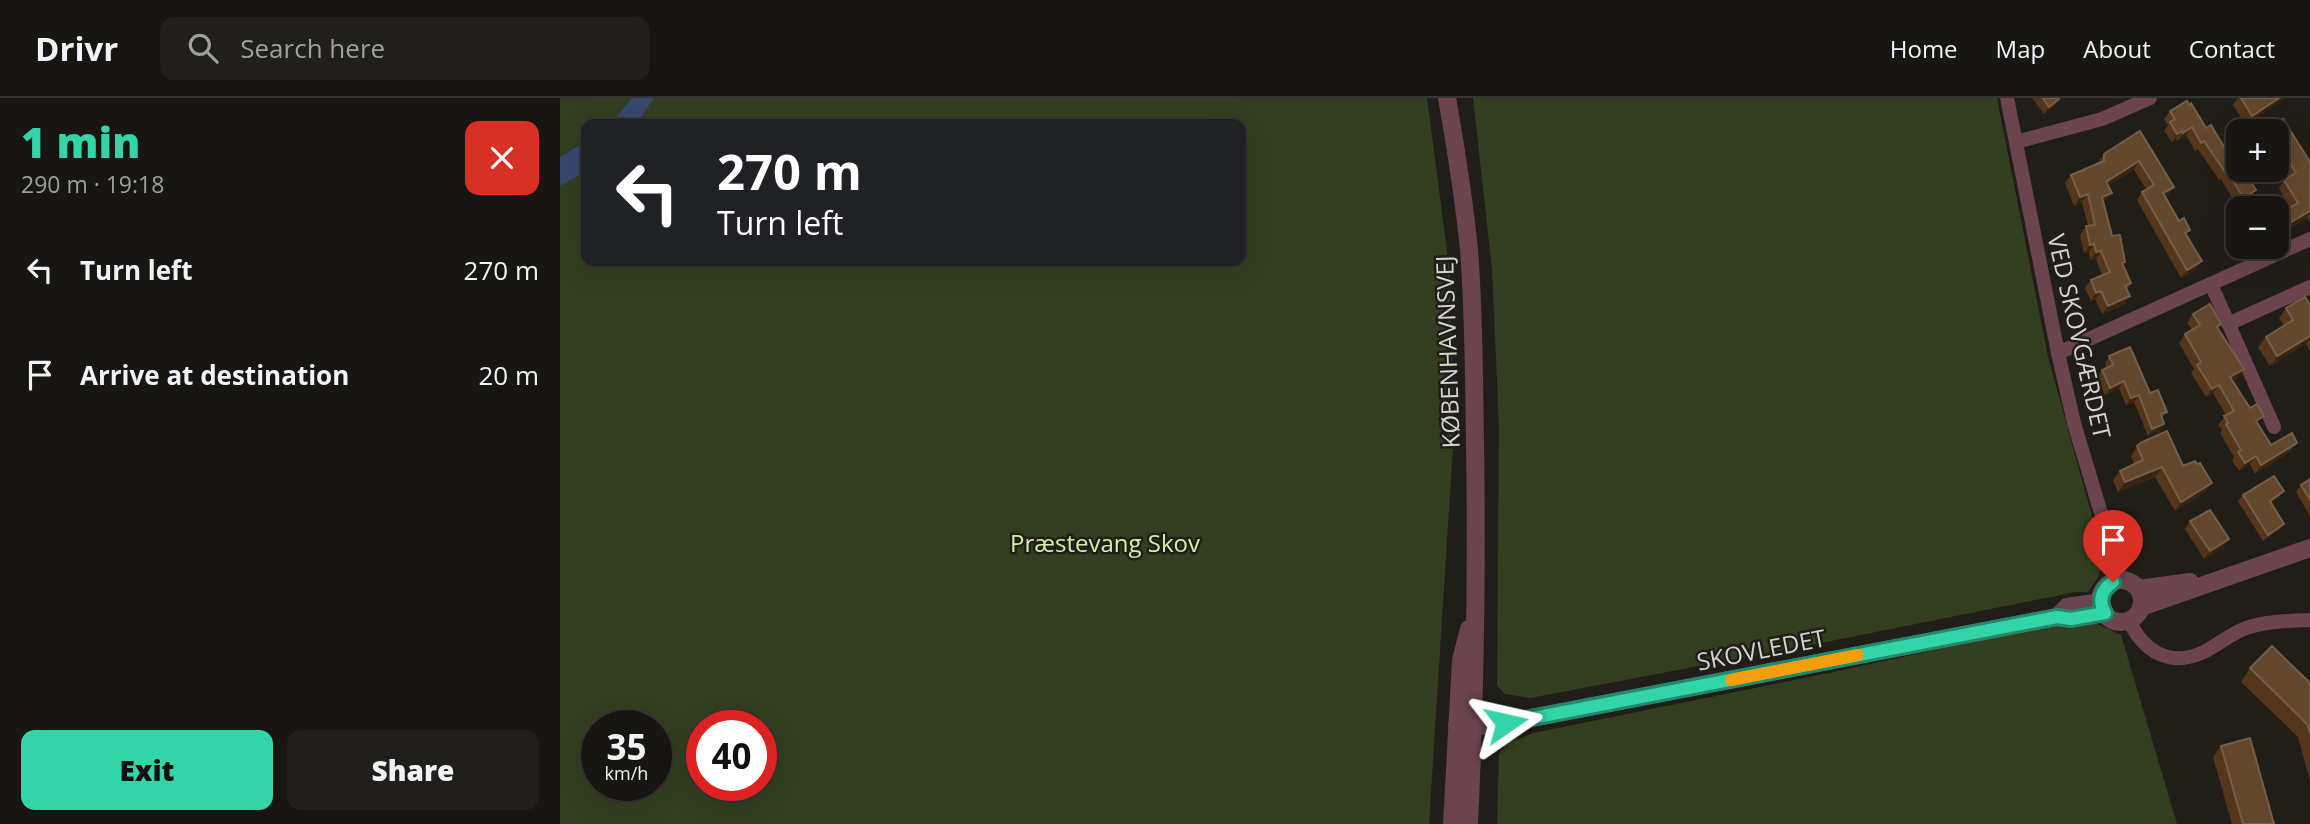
<!DOCTYPE html>
<meta charset="utf-8">
<style>
body{margin:0;font-family:"Open Sans",sans-serif;background:#211f1c;color:#f1f3f6;height:100vh;display:flex;flex-direction:column;font-size:26px;white-space:nowrap}
*{box-sizing:border-box;margin:0}
p{font-size:23px;color:#9f9fa0}
.icon{flex:none;width:38px;height:38px;fill:none;stroke:currentColor;stroke-width:2;stroke-linecap:round;stroke-linejoin:round}
.map{position:relative;flex:1;overflow:hidden}
.panel{display:flex;flex-direction:column;background:#181613;width:560px}
.panel>*{flex:none}
.top-card{position:absolute;left:21px;top:21px;width:665px;height:147px;border-radius:14px;box-shadow:0 7px 28px #0002,0 0 0 2px #363533;background:#202124;color:#fff;overflow:hidden}
.tools{position:absolute;left:1666px;top:21px;display:grid;gap:14px}
.tools a{display:grid;place-items:center;width:63px;height:63px;border-radius:14px;background:#181613;box-shadow:0 7px 28px #0002,0 0 0 2px #363533;font-size:35px}
.speed{position:absolute;left:21px;top:612px;display:flex;gap:14px;font-size:35px;font-weight:700;text-align:center}
.speed>*{display:grid;place-content:center;width:91px;height:91px;border-radius:50%;background:#181613;box-shadow:0 7px 28px #0002,0 0 0 2px #363533;line-height:1}
.speed small{font-size:18px;font-weight:400}
.speed .limit{border:10px solid #d22;background:#fff;color:#111}
.pin{position:absolute;display:grid;place-items:center;width:60px;height:60px;color:#fff;margin:-72px -30px;border-radius:50% 50% 50% 0;rotate:-45deg;box-shadow:0 0 7px #0007}
.pin .icon{rotate:45deg}
.me{position:absolute;width:77px;margin:-38px;rotate:79deg;stroke-linejoin:round;filter:drop-shadow(0 0 5px #0008)}
.turn{display:flex;align-items:center;gap:24px;height:147px;padding:0 21px;font-size:32px}
.turn .icon{width:91px;height:91px;stroke-width:2.5}
.turn b{display:block;font-size:49px;line-height:60px}
.round{display:grid;place-items:center;flex:none;width:74px;height:74px;border-radius:14px;background:#211f1c}
.head{display:flex;align-items:center;justify-content:space-between;height:119px;padding:0 21px}
h1{font-size:42px;font-weight:800;line-height:52px;color:#33d4a8}
.action{display:flex;gap:14px;margin-top:auto;padding:14px 21px}
.action a{flex:1;height:80px;border-radius:14px;background:#33d4a8;color:#111;font-size:28px;font-weight:800;line-height:80px;text-align:center}
.action a+a{background:#211f1c;color:#f1f3f6}
ul{padding:0;list-style:none}
li{display:flex;align-items:center;gap:21px;height:105px;padding:0 21px}
li div{flex:1}
li b{display:block;font-size:26px}
li em{font-style:normal}
header{display:flex;align-items:center;gap:42px;box-sizing:border-box;height:98px;padding:0 35px;background:#181613;border-bottom:2px solid #363533}
header strong{font-size:33px}
nav{display:flex;gap:38px;margin-inline-start:auto;font-size:24px}
.search{width:490px;height:63px;background:#211f1c;display:flex;align-items:center;gap:18px;box-sizing:border-box;padding:0 24px;border-radius:14px;color:#9f9fa0;font-size:26px}
main{display:flex;flex:1;min-height:0}
.map>svg:first-child{display:block}
</style>
<header>
<strong>Drivr</strong>
<div class="search"><svg class="icon" aria-label="search" viewBox="0 0 24 24"><circle cx="10" cy="10" r="6"/><path d="M15 15l6 6"/></svg>Search here</div>
<nav><a>Home</a><a>Map</a><a>About</a><a>Contact</a></nav>
</header>
<main>
<section class="panel">
<div class="head"><div><h1>1 min</h1><p>290 m · 19:18</p></div><a class="round" style="background:#d93025;color:#fff"><svg class="icon" aria-label="close" viewBox="0 0 24 24"><path d="M6 6l12 12M18 6L6 18"/></svg></a></div>
<ul>
<li><svg class="icon" aria-label="left" viewBox="0 0 24 24"><path d="M17 20v-9H6M10 6l-5 5 5 5"/></svg><div><b>Turn left</b></div><em>270 m</em></li>
<li><svg class="icon" aria-label="arrive" viewBox="0 0 24 24"><path d="M6 21V4h12l-3 4 3 4H6"/></svg><div><b>Arrive at destination</b></div><em>20 m</em></li>
</ul>
<div class="action"><a>Exit</a><a>Share</a></div>
</section>
<div class="map">
<svg width="1750" height="726" viewBox="0 0 1750 726">
<rect width="100%" height="100%" fill="#201e19"/>
<g fill="#343f21" fill-rule="evenodd">
<polygon points="0,0 72,0 50,26 26,26 26,43 0,59"/>
<path d="M 94,0 L 867,0 L 890,176 L 894,332 L 869,726 L 0,726 L 0,88 L 26,74 L 26,163 L 681,163 L 681,26 L 77,26 ZM 37,628 L 96,628 L 96,688 L 37,688 ZM 142,628 L 201,628 L 201,688 L 142,688 Z"/>
<polygon points="913,0 1437,0 1488,259 1543,458 1539,478 1528,494 1515,494 1251,547 970,600 945,596 937,587 939,328 932,171"/>
<polygon points="1504,524 1537,526 1561,537 1617,726 937,726 939,656 947,645 973,635 1264,576"/>
</g>
<g fill="#38486d">
<polygon points="72,0 94,0 77,26 50,26"/>
<polygon points="26,43 26,74 0,88 0,59"/>
</g>
<g fill="none" stroke-linecap="round" stroke-linejoin="round">
<g stroke="#6b444f" stroke-width="14">
<polyline points="1447,0 1498,255 1514,325 1561,482"/>
<polyline points="1456,44 1542,21 1590,0"/>
<polyline points="1651,186 1714,329"/>
<polyline points="1668,226 1750,189"/>
<polyline points="1498,255 1750,141"/>
<path d="M 1569,523 C 1584,553 1609,570 1644,554 C 1658,547 1670,536 1686,530 C 1706,523 1729,523 1750,522"/>
</g>
<g stroke="#6b444f" stroke-width="18">
<path d="M 887,0 C 896,51 904,101 909,152 C 914,216 914,280 915,344 C 917,471 915,599 909,726"/>
<circle cx="1561" cy="503" r="21"/>
<polyline points="1579,491 1630,484"/>
<polyline points="1581,509 1750,450"/>
<polyline points="1497,519 1507,509 1541,504"/>
<polyline points="897,627 929,628 1497,519 1511,521 1545,515"/>
<polyline points="892,726 901,562 909,531"/>
</g>
</g>
<g fill="#56361a">
<polygon points="1472,0 1501,0 1499,1 1494,8 1484,16"/>
<polygon points="1678,0 1725,0 1686,27 1673,7"/>
<polygon points="1610,13 1646,30 1664,49 1696,92 1678,110 1678,128 1669,113 1675,104 1661,81 1659,82 1638,51 1635,53 1626,37 1617,43 1616,41 1612,44 1604,33 1608,27 1604,21"/>
<polygon points="1723,21 1750,64 1750,125 1747,120 1717,137 1717,117 1730,110 1719,90 1724,82 1729,80 1717,60 1717,33 1706,33 1709,30"/>
<polygon points="1580,33 1614,89 1608,97 1605,99 1642,163 1636,171 1621,180 1577,102 1582,94 1586,91 1574,72 1548,87 1546,103 1544,104 1552,138 1571,185 1567,191 1570,198 1564,207 1542,216 1535,201 1531,203 1525,190 1531,182 1542,177 1536,161 1530,162 1529,154 1524,155 1520,137 1526,128 1528,128 1522,104 1514,108 1505,85 1511,77 1538,65 1544,56"/>
<polygon points="1750,207 1750,253 1746,246 1710,268 1698,249 1706,239 1724,228 1719,220 1726,210"/>
<polygon points="1633,216 1661,226 1658,231 1678,280 1673,283 1711,347 1731,353 1695,376 1690,366 1679,373 1672,363 1674,359 1660,335 1662,332 1658,327 1666,317 1653,295 1646,299 1631,275 1634,271 1619,245 1625,236 1632,232 1627,225"/>
<polygon points="1549,258 1590,295 1607,314 1602,320 1600,333 1588,338 1574,304 1566,307 1559,290 1545,297 1537,279 1542,272 1546,270 1545,265"/>
<polygon points="1577,348 1623,368 1645,394 1615,413 1595,379 1558,394 1553,382 1560,373 1574,366 1571,358"/>
<polygon points="1750,381 1750,418 1736,394 1741,387"/>
<polygon points="1683,397 1720,399 1711,405 1724,426 1720,432 1703,443 1678,403"/>
<polygon points="1630,423 1669,441 1663,449 1644,461 1625,431"/>
<polygon points="1690,570 1750,585 1750,683 1738,639 1681,584"/>
<polygon points="1661,648 1714,726 1672,726 1653,659"/>
</g>
<g fill="#3a2511">
<polygon points="1719,0 1725,0 1686,27 1692,18"/>
<polygon points="1499,1 1494,8 1484,16 1489,9"/>
<polygon points="1632,29 1626,37 1617,43 1623,35"/>
<polygon points="1622,33 1616,41 1612,44 1617,36"/>
<polygon points="1579,63 1574,72 1541,92 1546,84"/>
<polygon points="1614,89 1608,97 1597,103 1603,95"/>
<polygon points="1552,95 1546,103 1537,107 1542,99"/>
<polygon points="1528,96 1522,104 1514,108 1520,99"/>
<polygon points="1750,113 1750,115 1747,120 1717,137 1717,132"/>
<polygon points="1534,146 1529,154 1524,155 1530,147"/>
<polygon points="1541,153 1536,161 1530,162 1536,154"/>
<polygon points="1642,163 1636,171 1621,180 1627,172"/>
<polygon points="1541,193 1535,201 1531,203 1536,195"/>
<polygon points="1570,198 1564,207 1542,216 1548,208"/>
<polygon points="1750,238 1750,241 1746,246 1710,268 1717,258"/>
<polygon points="1684,271 1678,280 1664,288 1670,279"/>
<polygon points="1564,283 1559,290 1545,297 1550,290"/>
<polygon points="1659,287 1653,295 1646,299 1652,291"/>
<polygon points="1579,297 1574,304 1566,307 1571,300"/>
<polygon points="1604,326 1600,333 1588,338 1592,331"/>
<polygon points="1737,345 1731,353 1695,376 1701,367"/>
<polygon points="1696,358 1690,366 1679,373 1685,365"/>
<polygon points="1602,369 1595,379 1558,394 1565,384"/>
<polygon points="1652,385 1645,394 1615,413 1621,404"/>
<polygon points="1724,393 1720,399 1705,409 1710,403"/>
<polygon points="1724,426 1720,432 1703,443 1708,437"/>
<polygon points="1669,441 1663,449 1644,461 1650,453"/>
</g>
<g fill="#63472d" stroke="#755d47" stroke-width="2">
<polygon points="1483,0 1498,0 1499,1 1489,9"/>
<polygon points="1681,0 1719,0 1692,18"/>
<polygon points="1627,3 1629,7 1631,5 1646,30 1651,27 1664,49 1667,47 1678,64 1678,72 1683,72 1696,92 1690,96 1699,110 1678,110 1674,104 1683,99 1667,73 1665,74 1644,43 1641,45 1632,29 1623,35 1622,33 1617,36 1610,24 1615,21 1610,13"/>
<polygon points="1723,21 1750,64 1750,113 1717,132 1717,117 1738,105 1724,82 1736,75 1717,43 1717,33 1711,33 1709,30"/>
<polygon points="1580,33 1614,89 1603,95 1619,123 1624,120 1630,132 1625,135 1642,163 1627,172 1582,94 1594,87 1579,63 1546,84 1552,95 1542,99 1552,138 1560,137 1565,164 1562,165 1571,185 1565,188 1570,198 1548,208 1541,193 1536,195 1531,182 1550,174 1541,153 1536,154 1534,146 1530,147 1526,128 1535,127 1528,96 1520,99 1511,77 1544,63 1544,56"/>
<polygon points="1745,199 1750,207 1750,238 1717,258 1706,239 1733,222 1726,210"/>
<polygon points="1650,206 1661,226 1657,229 1684,271 1670,279 1690,310 1697,306 1704,318 1696,323 1711,347 1732,335 1737,345 1701,367 1696,358 1685,365 1678,354 1681,352 1666,326 1668,325 1664,318 1674,313 1659,287 1652,291 1637,267 1641,264 1625,236 1640,227 1633,216"/>
<polygon points="1570,249 1590,295 1598,292 1607,314 1601,316 1604,326 1592,331 1579,297 1571,300 1564,283 1550,290 1542,272 1553,267 1549,258"/>
<polygon points="1607,333 1623,368 1635,363 1637,366 1640,365 1652,385 1621,404 1602,369 1565,384 1560,373 1583,362 1577,348 1582,344"/>
<polygon points="1714,378 1724,393 1710,403 1724,426 1708,437 1683,397"/>
<polygon points="1750,381 1750,402 1741,387"/>
<polygon points="1650,412 1669,441 1650,453 1630,423"/>
<polygon points="1712,548 1750,585 1750,635 1747,626 1690,570"/>
<polygon points="1690,640 1714,726 1683,726 1661,648"/>
</g>
<g fill="none" stroke-linecap="round" stroke-linejoin="round">
<defs>
<path id="route" d="M 946,625 L 1497,519 L 1511,521 L 1545,515 C 1538,503 1541,492 1553,484"/>
</defs>
<use href="#route" stroke="#218a6d" stroke-width="18"/>
<use href="#route" stroke="#33d4a8" stroke-width="12"/>
<polyline stroke="#f59e0b" stroke-width="12" points="1171,582 1298,557"/>
</g>
<g text-anchor="middle" dominant-baseline="central" stroke-width="5" stroke-linejoin="round" paint-order="stroke">
<g font-size="24" fill="#d5d4d1" stroke="#201e19">
<text transform="translate(1520 238) rotate(77)">VED SKOVGÆRDET</text>
<text transform="translate(887 254) rotate(-92)">KØBENHAVNSVEJ</text>
<text transform="translate(1201 551) rotate(-11)">SKOVLEDET</text>
</g>
<g font-size="24" fill="#d5efa9" stroke="#201e19">
<text x="545" y="444">Præstevang Skov</text>
</g>
</g>
</svg>
<div class="tools">
<a>+</a>
<a>−</a>
</div>
<div class="speed"><div>35<small>km/h</small></div><div class="limit">40</div></div>
<div class="pin" style="left:1553px;top:484px;background:#d93025"><svg class="icon" aria-label="arrive" viewBox="0 0 24 24"><path d="M6 21V4h12l-3 4 3 4H6"/></svg></div>
<svg class="me" style="left:946px;top:625px" viewBox="-20 -20 40 40"><path d="M0-17L14 15 0 8-14 15z" fill="#33d4a8" stroke="#fff" stroke-width="4"/></svg>
<div class="top-card">
<div class="turn"><svg class="icon" aria-label="left" viewBox="0 0 24 24"><path d="M17 20v-9H6M10 6l-5 5 5 5"/></svg><div><b>270 m</b>Turn left</div></div>
</div>
</div>
</main>
